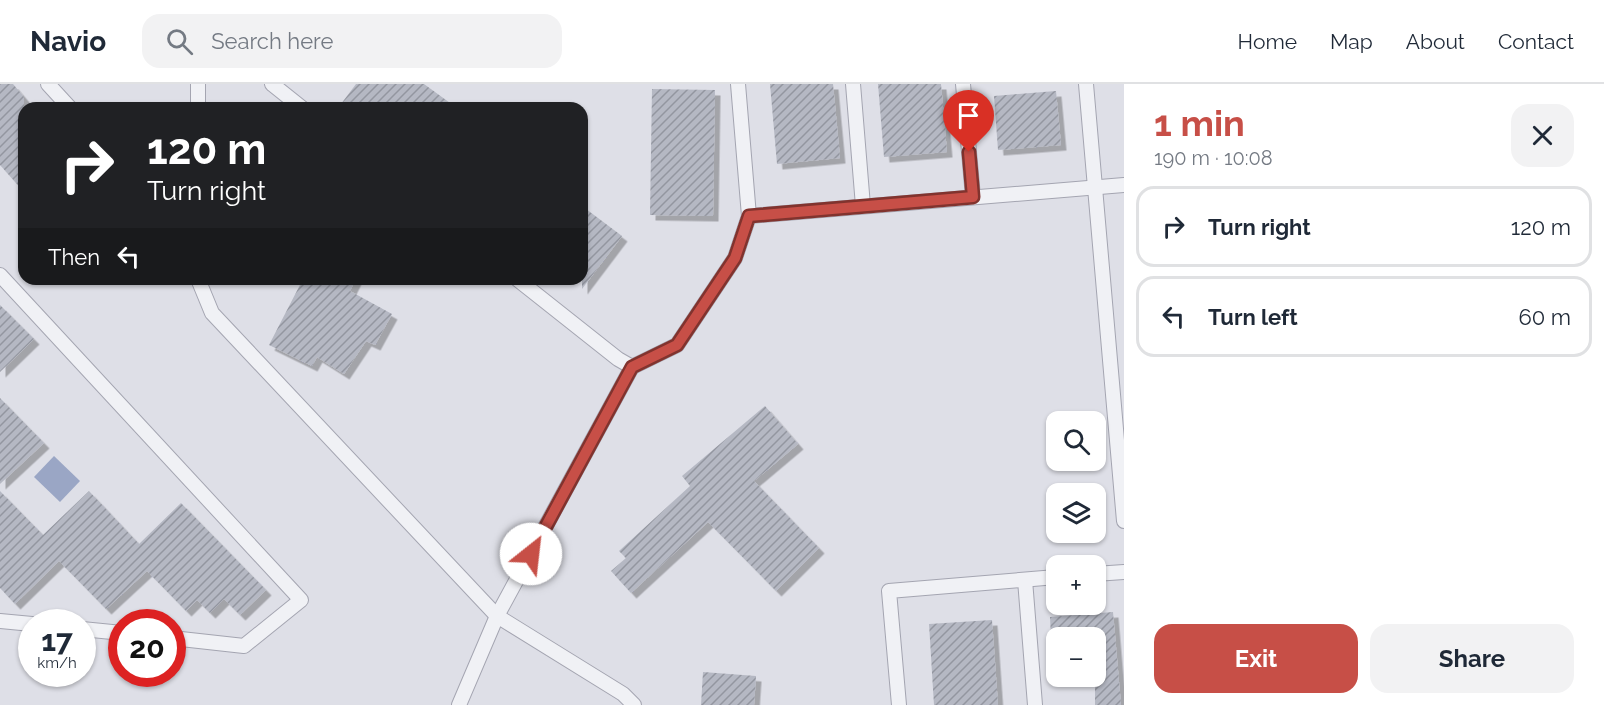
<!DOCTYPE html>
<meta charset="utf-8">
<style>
body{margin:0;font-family:Raleway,sans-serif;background:#f2f2f3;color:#1f2937;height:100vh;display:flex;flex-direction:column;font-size:22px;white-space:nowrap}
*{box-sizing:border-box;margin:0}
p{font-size:20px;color:#747a83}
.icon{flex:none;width:33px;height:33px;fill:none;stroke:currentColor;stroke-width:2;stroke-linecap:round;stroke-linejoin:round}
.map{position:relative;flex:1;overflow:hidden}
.side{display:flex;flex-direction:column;background:#fff;width:480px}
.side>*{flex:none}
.top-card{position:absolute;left:18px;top:18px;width:570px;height:183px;border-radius:18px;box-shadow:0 2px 4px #0004;background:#202124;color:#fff;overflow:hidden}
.buttons{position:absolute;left:1046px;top:327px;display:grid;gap:12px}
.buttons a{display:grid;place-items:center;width:60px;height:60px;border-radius:12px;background:#fff;box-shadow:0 2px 4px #0004;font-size:30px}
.speed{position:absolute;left:18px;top:525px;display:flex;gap:12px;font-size:30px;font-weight:700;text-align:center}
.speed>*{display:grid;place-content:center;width:78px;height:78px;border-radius:50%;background:#fff;box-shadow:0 2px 4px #0004;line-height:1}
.speed small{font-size:15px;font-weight:400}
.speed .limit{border:9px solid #d22;background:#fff;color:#111}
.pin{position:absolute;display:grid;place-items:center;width:51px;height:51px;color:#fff;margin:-62px -26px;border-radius:50% 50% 50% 0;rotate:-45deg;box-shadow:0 0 6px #0007}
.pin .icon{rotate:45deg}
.me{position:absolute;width:66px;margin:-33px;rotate:29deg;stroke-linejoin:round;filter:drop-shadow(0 0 4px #0008)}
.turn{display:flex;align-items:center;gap:21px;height:126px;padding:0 30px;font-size:27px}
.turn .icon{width:78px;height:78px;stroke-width:2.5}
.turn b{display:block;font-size:42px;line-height:51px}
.then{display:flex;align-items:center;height:57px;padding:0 30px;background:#0003;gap:12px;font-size:22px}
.round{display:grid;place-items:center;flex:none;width:63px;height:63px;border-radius:18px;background:#f2f2f3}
.head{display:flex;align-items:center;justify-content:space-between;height:102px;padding:0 30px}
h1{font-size:36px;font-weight:700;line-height:45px;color:#c74f47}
.cta{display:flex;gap:12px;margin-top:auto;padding:12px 30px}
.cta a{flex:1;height:69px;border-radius:18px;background:#c74f47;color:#fff;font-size:24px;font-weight:700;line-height:69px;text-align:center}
.cta a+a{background:#f2f2f3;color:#1f2937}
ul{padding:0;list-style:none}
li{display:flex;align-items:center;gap:18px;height:81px;margin:0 12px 9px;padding:0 18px;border:3px solid #e0e1e3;border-radius:18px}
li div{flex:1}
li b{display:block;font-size:22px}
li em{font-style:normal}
header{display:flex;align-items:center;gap:36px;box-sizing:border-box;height:84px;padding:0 30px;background:#fff;border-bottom:2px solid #e0e1e3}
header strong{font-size:28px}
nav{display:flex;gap:33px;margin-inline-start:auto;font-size:21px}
.search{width:420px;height:54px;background:#f2f2f3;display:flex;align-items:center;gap:15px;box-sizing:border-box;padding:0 21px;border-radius:18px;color:#747a83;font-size:22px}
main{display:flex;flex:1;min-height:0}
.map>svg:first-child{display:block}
</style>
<header>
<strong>Navio</strong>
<div class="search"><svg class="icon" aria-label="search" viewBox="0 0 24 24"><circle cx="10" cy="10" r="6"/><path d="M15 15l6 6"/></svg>Search here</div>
<nav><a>Home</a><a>Map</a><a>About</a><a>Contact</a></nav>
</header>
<main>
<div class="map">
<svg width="1124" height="621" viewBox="0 0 1124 621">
<defs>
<pattern id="building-hatch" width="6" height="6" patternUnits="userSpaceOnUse" patternTransform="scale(1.5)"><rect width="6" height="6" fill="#b5b8c3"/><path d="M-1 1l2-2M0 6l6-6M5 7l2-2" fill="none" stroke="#9396a0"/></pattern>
<filter id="shadow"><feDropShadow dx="5.5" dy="5.5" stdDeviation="0" flood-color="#0004"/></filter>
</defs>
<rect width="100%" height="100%" fill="#dedfe7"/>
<polygon fill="#9aa6c5" points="54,372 80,397 60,418 34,393"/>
<g fill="url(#building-hatch)" filter="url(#shadow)">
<polygon points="0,0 13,0 24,13 24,108 0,81"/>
<polygon points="356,0 424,0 457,24 338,24"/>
<polygon points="770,0 833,0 840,74 777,80"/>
<polygon points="878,0 941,0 947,68 884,73"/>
<polygon points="652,5 715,6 713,132 650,131"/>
<polygon points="1056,7 1061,61 998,66 994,12"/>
<polygon points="582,122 622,152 582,205"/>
<polygon points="303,195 356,195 350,207 392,230 375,261 366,257 344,290 317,273 312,282 269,261"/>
<polygon points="0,221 34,255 0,288"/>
<polygon points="0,314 44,359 0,400"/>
<polygon points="765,322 798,360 754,397 819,464 776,507 708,438 631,509 611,487 626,474 619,467 690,402 682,392"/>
<polygon points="0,407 43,451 89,407 139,460 181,419 266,506 240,531 224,515 210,529 197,516 186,527 147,487 106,525 59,477 15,520 0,504"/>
<polygon points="1113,528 1121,621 1095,621 1095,554 1051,554 1050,533"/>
<polygon points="992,536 998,621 934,621 929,540"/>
<polygon points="703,588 756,592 754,621 701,621"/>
</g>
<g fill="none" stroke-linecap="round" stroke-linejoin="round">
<defs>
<g id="lane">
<polyline points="48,0 70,24"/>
<polyline points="272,0 302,24"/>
<polyline points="853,0 863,122"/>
<polyline points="963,0 973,113"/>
<polyline points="1086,0 1124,437"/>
<polyline points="198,24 198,0"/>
<polyline points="749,132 1124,101"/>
<polyline points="0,191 301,516 244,562 172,554"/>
<polyline points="198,195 212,229 497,532 623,610 634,621"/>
<polyline points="517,195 618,275 632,283 677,261 735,174 749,132 738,0"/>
<polyline points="1095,490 1124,488"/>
<polyline points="1025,496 1035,621"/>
<polyline points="0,537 32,540"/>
<polyline points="82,545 122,549"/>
<polyline points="459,621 497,532 632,283"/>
<polyline points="899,621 889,507 1056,493"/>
</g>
</defs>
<use href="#lane" stroke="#a4a5b1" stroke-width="16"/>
<use href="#lane" stroke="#f0f1f5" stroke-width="14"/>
</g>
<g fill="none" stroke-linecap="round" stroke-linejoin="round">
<defs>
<polyline id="route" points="531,470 632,283 677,261 735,174 749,132 973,113 969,68"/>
</defs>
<use href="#route" stroke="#81332e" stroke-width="15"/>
<use href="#route" stroke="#c74f47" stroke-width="10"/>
</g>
</svg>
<div class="buttons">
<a><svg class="icon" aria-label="search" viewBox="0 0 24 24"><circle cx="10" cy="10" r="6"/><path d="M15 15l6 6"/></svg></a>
<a><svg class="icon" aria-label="layers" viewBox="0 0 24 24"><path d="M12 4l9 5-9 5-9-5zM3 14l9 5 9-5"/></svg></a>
<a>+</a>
<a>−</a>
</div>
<div class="speed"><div>17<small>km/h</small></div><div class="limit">20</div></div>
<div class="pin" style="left:969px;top:68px;background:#d93025"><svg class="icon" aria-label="arrive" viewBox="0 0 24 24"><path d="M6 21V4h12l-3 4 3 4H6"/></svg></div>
<svg class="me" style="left:531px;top:470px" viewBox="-20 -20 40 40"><circle r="19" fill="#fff"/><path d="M0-13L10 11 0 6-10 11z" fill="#c74f47"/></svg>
<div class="top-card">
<div class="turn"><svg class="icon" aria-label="right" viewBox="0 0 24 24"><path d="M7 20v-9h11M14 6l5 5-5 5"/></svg><div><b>120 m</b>Turn right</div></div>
<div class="then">Then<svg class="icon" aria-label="left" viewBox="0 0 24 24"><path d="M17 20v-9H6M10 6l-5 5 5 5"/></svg></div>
</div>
</div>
<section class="side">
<div class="head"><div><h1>1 min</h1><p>190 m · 10:08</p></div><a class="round"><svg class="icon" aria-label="close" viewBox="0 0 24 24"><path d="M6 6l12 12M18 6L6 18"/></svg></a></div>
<ul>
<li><svg class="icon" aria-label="right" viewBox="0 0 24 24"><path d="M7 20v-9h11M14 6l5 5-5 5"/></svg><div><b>Turn right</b></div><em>120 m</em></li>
<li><svg class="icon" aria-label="left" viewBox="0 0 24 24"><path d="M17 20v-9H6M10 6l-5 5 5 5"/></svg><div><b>Turn left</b></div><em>60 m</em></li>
</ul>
<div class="cta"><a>Exit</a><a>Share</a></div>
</section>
</main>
